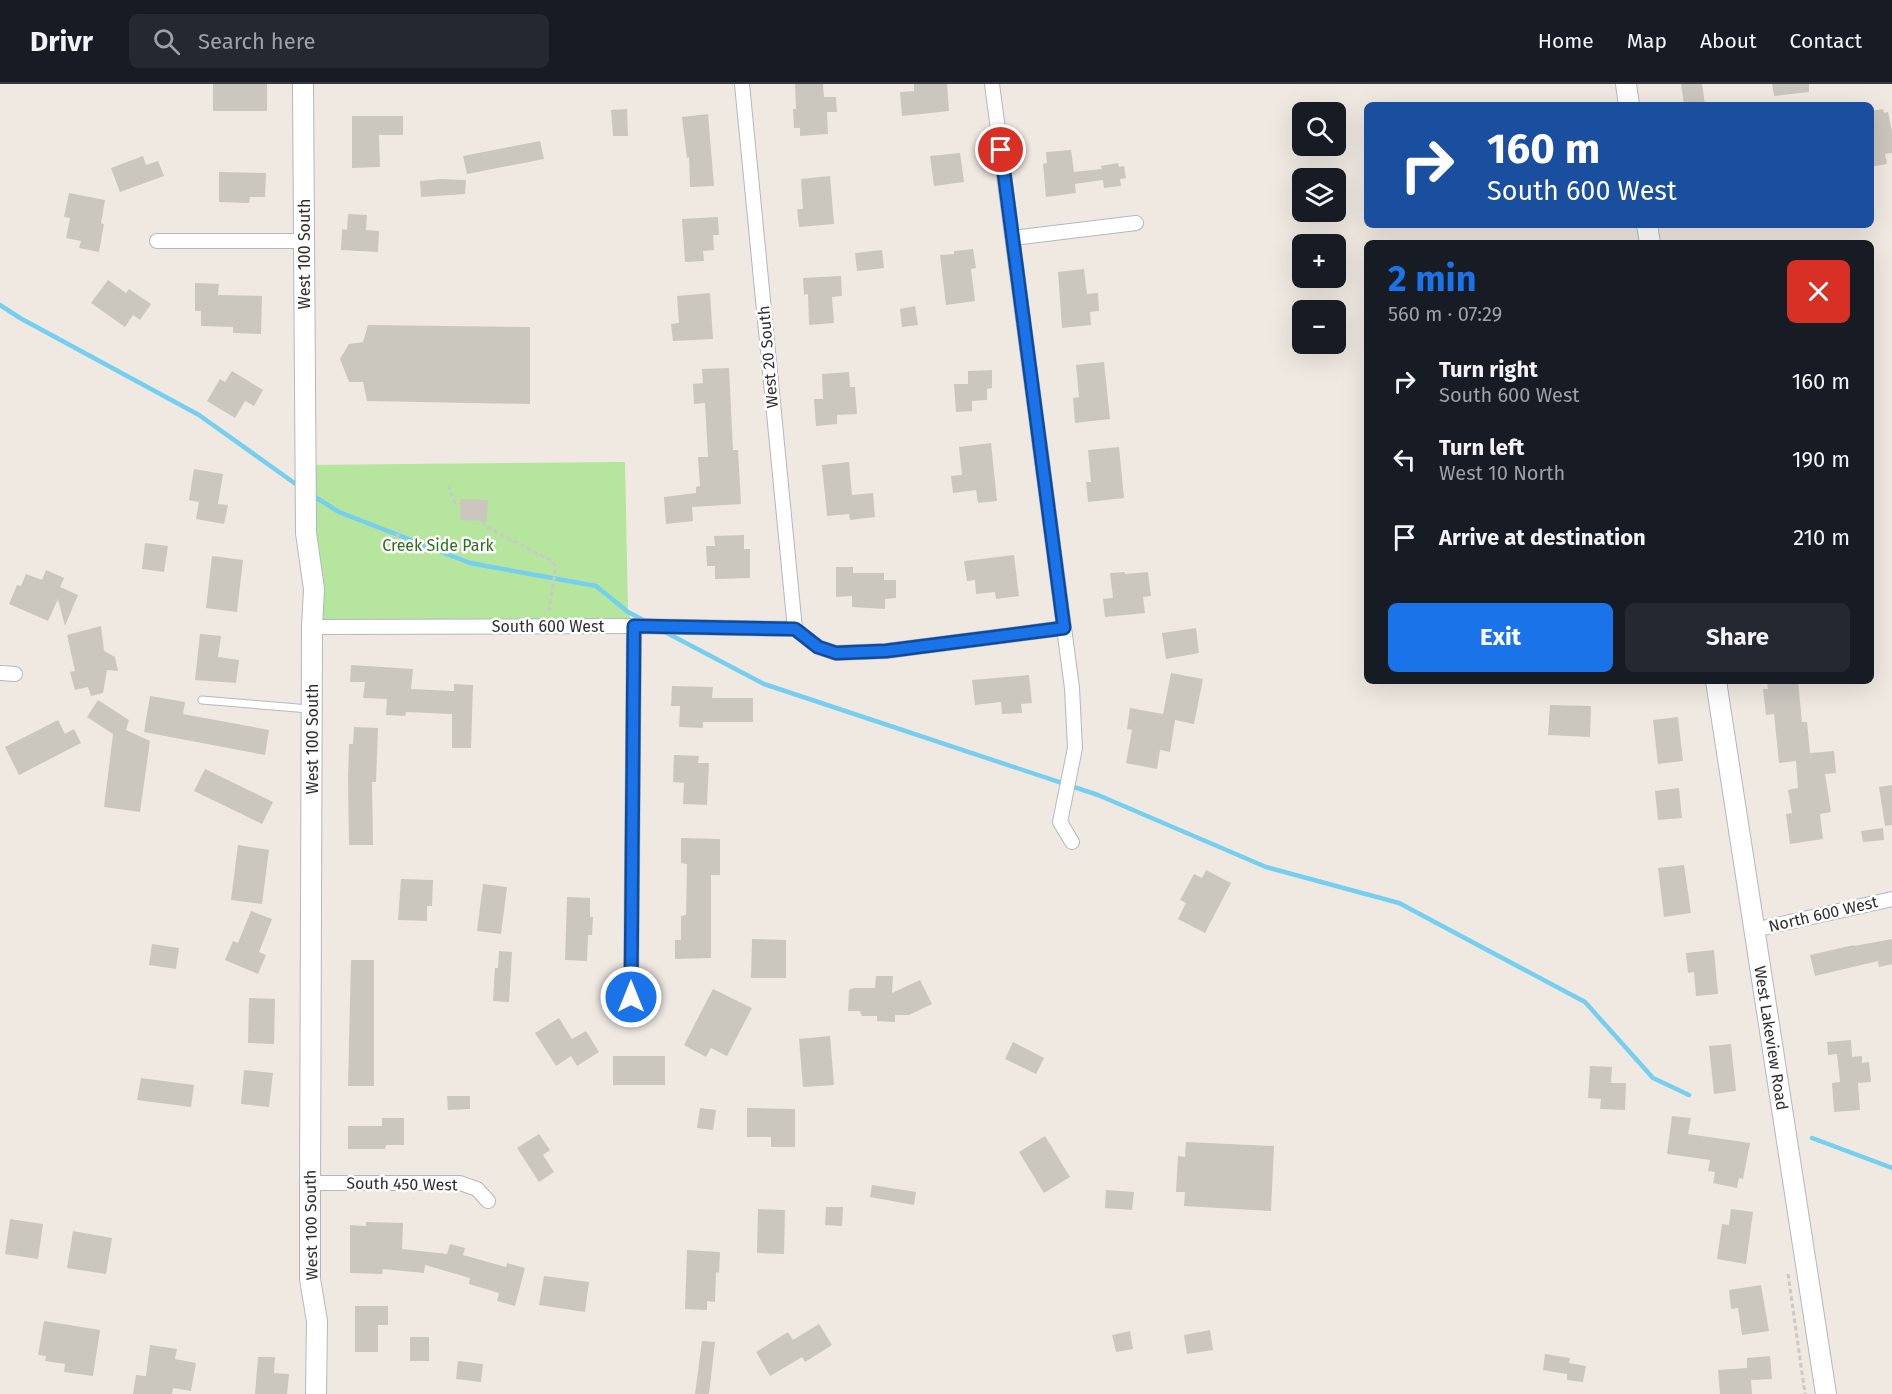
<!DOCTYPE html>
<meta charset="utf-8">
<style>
body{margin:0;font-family:"Fira Sans",sans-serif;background:#242831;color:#f1f3f6;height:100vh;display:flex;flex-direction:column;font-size:22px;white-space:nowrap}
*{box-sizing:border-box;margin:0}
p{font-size:20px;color:#9ea1a6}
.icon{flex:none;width:33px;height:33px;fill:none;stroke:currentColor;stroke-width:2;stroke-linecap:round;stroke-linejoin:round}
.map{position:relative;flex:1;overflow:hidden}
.drawer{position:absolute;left:1364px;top:156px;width:510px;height:444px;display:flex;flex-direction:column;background:#171b24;border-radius:9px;box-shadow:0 6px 24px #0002}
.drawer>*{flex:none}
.guide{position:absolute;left:1364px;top:18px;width:510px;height:126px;border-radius:9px;box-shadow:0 6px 24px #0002;background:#1a4fa0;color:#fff;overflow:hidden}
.fabs{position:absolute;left:1292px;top:18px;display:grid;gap:12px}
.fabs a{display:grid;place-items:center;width:54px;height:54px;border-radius:9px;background:#171b24;box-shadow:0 6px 24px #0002;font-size:30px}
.pin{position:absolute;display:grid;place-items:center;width:51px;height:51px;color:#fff;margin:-26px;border:3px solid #fff;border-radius:50%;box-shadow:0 2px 6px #0007}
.me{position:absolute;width:66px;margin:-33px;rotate:0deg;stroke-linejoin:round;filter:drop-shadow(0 0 4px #0008)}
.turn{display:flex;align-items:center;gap:21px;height:126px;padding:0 24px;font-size:27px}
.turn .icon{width:78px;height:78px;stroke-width:2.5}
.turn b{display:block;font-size:42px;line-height:51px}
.round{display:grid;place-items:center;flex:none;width:63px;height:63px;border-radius:9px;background:#242831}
.summary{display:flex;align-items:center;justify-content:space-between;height:102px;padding:0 24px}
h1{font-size:36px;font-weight:700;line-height:45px;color:#1a73e8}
.button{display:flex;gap:12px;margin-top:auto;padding:12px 24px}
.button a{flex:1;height:69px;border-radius:9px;background:#1a73e8;color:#fff;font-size:24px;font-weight:700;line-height:69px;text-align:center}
.button a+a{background:#242831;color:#f1f3f6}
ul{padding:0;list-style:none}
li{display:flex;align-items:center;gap:18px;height:78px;padding:0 24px}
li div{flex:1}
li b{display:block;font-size:22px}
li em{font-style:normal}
header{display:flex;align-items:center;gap:36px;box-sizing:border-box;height:84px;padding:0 30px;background:#171b24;border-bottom:2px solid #363941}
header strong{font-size:28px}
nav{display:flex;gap:33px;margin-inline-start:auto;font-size:21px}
.search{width:420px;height:54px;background:#242831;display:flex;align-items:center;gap:15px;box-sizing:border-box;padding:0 21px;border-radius:9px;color:#9ea1a6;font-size:22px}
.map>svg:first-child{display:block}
</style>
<header>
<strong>Drivr</strong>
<div class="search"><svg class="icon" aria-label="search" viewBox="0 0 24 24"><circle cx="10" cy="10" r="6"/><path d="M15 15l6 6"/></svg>Search here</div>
<nav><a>Home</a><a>Map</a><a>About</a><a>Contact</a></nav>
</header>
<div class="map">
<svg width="1892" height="1310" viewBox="0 0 1892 1310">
<rect width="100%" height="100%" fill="#efe9e1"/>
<polygon fill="#b6e59e" points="625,378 628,528 634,542 312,543 306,381"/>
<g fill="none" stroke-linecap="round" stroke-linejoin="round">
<g stroke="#75cff0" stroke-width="4.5">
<polyline points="0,221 20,234 199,331 300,403"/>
<polyline points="312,411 339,428 470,479 596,502 628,528 647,538"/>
<polyline points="665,548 764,600 1098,711 1266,783 1399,819 1585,918 1653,994 1689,1011"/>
<polyline points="1812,1054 1892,1084"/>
</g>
</g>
<g fill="#cbc7bf">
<rect x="213" y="0" width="54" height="27"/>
<polygon points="795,0 823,0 824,13 836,13 837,28 827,28 828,50 800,52 800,44 794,44 793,25 796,25"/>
<polygon points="914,0 947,0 949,27 902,32 900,8 914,7"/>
<polygon points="1681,0 1702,0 1705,20 1684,21"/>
<polygon points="1772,0 1809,0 1809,8 1774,12"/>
<polygon points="627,25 628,52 613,52 611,26"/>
<polygon points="1883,25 1884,29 1888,28 1892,47 1892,69 1885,70 1887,80 1870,83 1870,27"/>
<polygon points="708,30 714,102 690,103 689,73 687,74 682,33"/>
<polygon points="352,32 403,32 403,51 379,51 380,83 352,84"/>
<polygon points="540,57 544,75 467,90 463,72"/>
<polygon points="1071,66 1074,88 1102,85 1101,82 1118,79 1119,83 1124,82 1126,94 1120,95 1121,102 1104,104 1103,96 1075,100 1076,109 1046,113 1043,80 1047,79 1046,68"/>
<polygon points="960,69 964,98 934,102 930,72"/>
<polygon points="143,72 146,81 158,77 164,92 120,108 111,84"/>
<polygon points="219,88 266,89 265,113 250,113 249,119 219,118"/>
<polygon points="830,92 834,140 799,143 797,125 803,125 801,95"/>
<polygon points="442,95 466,96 465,110 421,113 420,97"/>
<polygon points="69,109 105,116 101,139 104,140 99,168 79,164 81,157 66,154 70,134 64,133"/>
<polygon points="348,130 367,131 366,146 379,147 378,168 341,166 342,145 347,146"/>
<polygon points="718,133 719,151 713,151 714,166 703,167 704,177 685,178 682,135"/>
<polygon points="973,165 976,184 971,185 975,217 946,221 940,171 954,170 954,167"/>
<polygon points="882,166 884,184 857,187 855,169"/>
<polygon points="1084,185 1087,210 1098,209 1099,227 1090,228 1091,241 1062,244 1058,188"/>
<polygon points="841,192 842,212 832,213 834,239 809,241 808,210 804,211 803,194"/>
<polygon points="108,196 126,209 129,205 151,220 140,236 133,231 125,243 91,219"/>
<polygon points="195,199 219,200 218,211 262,212 261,250 233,249 233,243 201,242 201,227 195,227"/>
<polygon points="710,209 713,255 673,257 671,240 679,239 677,212"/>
<polygon points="915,222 918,241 902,243 900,225"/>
<polygon points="368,241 530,243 530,320 367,317 363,298 349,298 340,275 349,260 363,258"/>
<polygon points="1104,278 1110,335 1075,339 1073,314 1079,313 1076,281"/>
<polygon points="729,284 733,366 738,366 741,420 692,423 693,437 666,440 664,413 696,409 696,403 700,402 698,373 708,373 705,319 694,320 693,300 703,299 702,285"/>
<polygon points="992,286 992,304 987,305 987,316 972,317 972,327 956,328 954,300 968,300 968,287"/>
<polygon points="232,287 263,306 254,322 245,317 235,334 207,317 220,295 225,298"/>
<polygon points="849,288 850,303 855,303 857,330 837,331 837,340 816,342 814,315 823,315 822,290"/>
<polygon points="991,359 997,417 978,419 976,406 953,409 951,392 962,391 959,363"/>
<polygon points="1119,363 1124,414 1088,418 1086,398 1091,398 1088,366"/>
<polygon points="849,378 852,411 873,409 875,433 850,436 849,430 827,432 822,381"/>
<polygon points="194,385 223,390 218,420 228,421 224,440 196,435 199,418 189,416"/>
<polygon points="461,415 488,416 487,437 460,436"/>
<polygon points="744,451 744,465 750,465 750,494 715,495 715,482 707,482 706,462 715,462 714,452"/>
<polygon points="145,459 168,462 164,488 142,485"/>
<polygon points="1014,471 1019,512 996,515 995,508 976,510 975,496 967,497 964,477"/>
<polygon points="212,472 243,476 237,528 206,524"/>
<polygon points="836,483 853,483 853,489 884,489 884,496 896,496 896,514 885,515 885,525 852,523 852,512 836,513"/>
<polygon points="46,486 64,494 60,503 78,511 65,542 58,515 48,537 9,520 17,501 21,502 26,490 42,496"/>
<polygon points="1125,488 1125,490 1148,488 1151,512 1143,513 1145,529 1105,533 1103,515 1113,514 1110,489"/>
<polygon points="101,542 104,567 115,573 118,587 107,586 103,609 91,612 88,603 75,606 70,588 75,587 67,551"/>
<polygon points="1196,544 1199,569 1166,575 1162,549"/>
<polygon points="200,550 221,552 218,573 239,576 236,599 195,596"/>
<polygon points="351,581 413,585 411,605 454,607 454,600 473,601 471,664 452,664 452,630 406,628 405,632 386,631 387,615 363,614 365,598 350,598"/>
<polygon points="1171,589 1203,595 1194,640 1175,636 1170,668 1160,666 1157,685 1126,679 1132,646 1127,645 1130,624 1163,630"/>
<polygon points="1029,591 1032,619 1021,620 1022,629 1002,630 1001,618 975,621 972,596"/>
<polygon points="1767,597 1798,597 1802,638 1807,638 1810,669 1834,667 1836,689 1825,690 1831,728 1820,730 1823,755 1790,760 1786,730 1792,729 1788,706 1798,704 1796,677 1779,679 1774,630 1766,631 1763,605 1768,605"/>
<polygon points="672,602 713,603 712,614 753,614 753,638 703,638 703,644 679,643 680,622 671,622"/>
<polygon points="150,612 185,618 183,630 269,646 265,671 144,648"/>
<polygon points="98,616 129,636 126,646 150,657 140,728 104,723 113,650 87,633"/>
<polygon points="1550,621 1591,622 1590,653 1548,651"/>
<polygon points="1678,633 1683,677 1658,680 1653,636"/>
<polygon points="58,636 65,650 74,645 81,659 19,691 5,663"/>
<polygon points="354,643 378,644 376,698 372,698 373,761 349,761 348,697 349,660 353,660"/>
<polygon points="674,671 699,672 698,679 709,679 707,721 683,720 684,699 673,698"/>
<polygon points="205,685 273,718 262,740 194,707"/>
<polygon points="1892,701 1892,741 1885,742 1879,703"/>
<polygon points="1679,704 1682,734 1658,736 1655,707"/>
<polygon points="1883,744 1884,756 1863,758 1861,747"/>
<polygon points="681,754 720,755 720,791 711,791 711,874 675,875 675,856 681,856 681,832 686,831 687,780 681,779"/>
<polygon points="238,761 269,766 262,820 231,816"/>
<polygon points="1684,781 1691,829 1664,833 1658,784"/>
<polygon points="1206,786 1231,799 1205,849 1178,835 1186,819 1180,816 1194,790 1202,794"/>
<polygon points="401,795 433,796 432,822 427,822 427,837 398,836"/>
<polygon points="483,800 507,803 501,850 477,847"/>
<polygon points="567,813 590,814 590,833 593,833 592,851 588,851 587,877 565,876"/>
<polygon points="251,827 272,835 259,868 266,871 258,890 225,876 233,857 238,859"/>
<polygon points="752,855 786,856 786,894 751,894"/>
<polygon points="1892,855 1892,880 1879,883 1878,877 1815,892 1810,871 1854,861 1854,862"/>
<polygon points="152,860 179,864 176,885 149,881"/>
<polygon points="1714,866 1718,910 1696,912 1694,888 1688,889 1686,869"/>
<polygon points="499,867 512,868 509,918 493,917 495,884 498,884"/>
<polygon points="351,876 374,876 374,1002 348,1002"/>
<polygon points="876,892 893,892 892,909 920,896 932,920 909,931 895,931 895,938 877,937 877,932 862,932 860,927 848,927 849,906 854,904 875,904"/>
<polygon points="713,905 752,924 727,972 711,964 706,973 684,961"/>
<polygon points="249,914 275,915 274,960 248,959"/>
<polygon points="559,934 572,955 586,947 599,968 577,982 571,972 556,982 535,949"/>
<polygon points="830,952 834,1001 803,1003 799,955"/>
<polygon points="1851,956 1852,973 1862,972 1862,979 1869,978 1871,998 1858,999 1860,1026 1834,1028 1832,999 1840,998 1837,970 1828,971 1827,958"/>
<polygon points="1013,958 1044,974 1036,990 1005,975"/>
<polygon points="1731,960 1736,1007 1714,1010 1709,962"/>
<rect x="613" y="972" width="52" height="29"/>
<polygon points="1590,982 1612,983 1611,999 1626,999 1625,1026 1600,1025 1601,1015 1588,1014"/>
<polygon points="244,986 273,989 269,1023 241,1020"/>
<polygon points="141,994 194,1001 191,1023 137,1016"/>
<polygon points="447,1012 470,1012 470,1025 448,1026"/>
<polygon points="700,1024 716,1026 713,1046 697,1044"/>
<polygon points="747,1024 795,1025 795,1063 771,1063 771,1053 747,1053"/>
<polygon points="1672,1032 1691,1034 1688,1050 1750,1059 1743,1095 1739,1094 1737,1104 1713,1099 1715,1088 1708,1087 1710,1076 1667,1070"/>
<polygon points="382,1034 404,1034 404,1061 386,1061 385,1065 348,1065 348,1042 382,1042"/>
<polygon points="539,1050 550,1066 543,1071 554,1088 539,1098 517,1064"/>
<polygon points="1045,1052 1070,1093 1044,1109 1019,1068"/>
<polygon points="1186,1058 1274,1062 1271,1127 1184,1122 1185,1108 1176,1108 1178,1072 1185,1073"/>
<polygon points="872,1101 916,1108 914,1121 870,1113"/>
<polygon points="1106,1106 1134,1108 1132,1126 1105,1124"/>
<polygon points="826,1123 843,1123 842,1142 825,1141"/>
<polygon points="758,1125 785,1126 784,1170 757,1169"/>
<polygon points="1731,1125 1753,1128 1746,1180 1717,1175 1722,1140 1729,1141"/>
<polygon points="10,1135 43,1140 38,1175 5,1170"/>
<polygon points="366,1138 403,1139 402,1165 447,1170 450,1160 465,1164 463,1171 506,1183 507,1179 525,1184 515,1222 497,1217 499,1209 469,1200 470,1194 425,1181 424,1189 383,1185 382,1190 350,1189 350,1141 366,1142"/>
<polygon points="73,1147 112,1154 106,1190 67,1184"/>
<polygon points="687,1166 720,1168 719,1189 716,1188 715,1218 707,1217 707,1226 685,1225"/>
<polygon points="544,1192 589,1198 585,1228 539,1221"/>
<polygon points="1761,1201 1769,1247 1742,1251 1738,1224 1731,1225 1729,1206"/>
<polygon points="355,1222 388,1222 388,1241 378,1241 378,1268 355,1268"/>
<polygon points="44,1237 100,1246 93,1292 64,1288 65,1280 45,1277 46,1272 38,1271"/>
<polygon points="819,1240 832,1261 805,1278 802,1273 770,1292 756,1268 788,1248 793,1256"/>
<polygon points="1210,1246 1213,1266 1187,1270 1184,1251"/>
<polygon points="1130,1247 1133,1265 1116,1268 1112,1251"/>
<rect x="410" y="1253" width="19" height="24"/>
<polygon points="702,1257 715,1258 709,1310 695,1310"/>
<polygon points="150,1261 177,1265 175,1275 196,1279 191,1307 173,1304 172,1310 133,1310 136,1291 146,1292"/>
<polygon points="1545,1270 1570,1274 1569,1279 1586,1282 1583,1298 1567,1296 1567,1290 1543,1286"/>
<polygon points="1770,1272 1772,1295 1751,1296 1752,1310 1720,1310 1718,1286 1747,1284 1747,1274"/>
<polygon points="258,1273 275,1273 274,1289 289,1290 287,1310 255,1310"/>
<polygon points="458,1277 483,1280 481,1298 456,1295"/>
</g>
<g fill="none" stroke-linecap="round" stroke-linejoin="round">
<defs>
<polyline id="lane" points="202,616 309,625"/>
<g id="street">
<polyline points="742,0 795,545"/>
<polyline points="992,0 1072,604 1075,664 1060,738 1072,758"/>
<polyline points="1013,154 1136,139"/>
<polyline points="157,157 304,157"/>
<polyline points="312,543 634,542 795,545 818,563 836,569 886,567 1064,544"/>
<polyline points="0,589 15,590"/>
<polyline points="1754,846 1892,815"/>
<polyline points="631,913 634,542"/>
<polyline points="310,1099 460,1099 477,1105 488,1117"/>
</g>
<g id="secondary">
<polyline points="303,0 306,449 314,505 312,543 310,1106 310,1195 317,1237 316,1310"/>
<polyline points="1626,0 1629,21"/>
<polyline points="1647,141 1650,159"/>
<polyline points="1716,597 1826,1310"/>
</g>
</defs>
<use href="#lane" stroke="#b4b7c1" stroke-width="9"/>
<use href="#street" stroke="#b4b7c1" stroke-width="16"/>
<use href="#secondary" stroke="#b4b7c1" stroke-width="22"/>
<g stroke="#c9c9c9" stroke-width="3" stroke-dasharray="4.5 3" stroke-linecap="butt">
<polyline points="449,401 450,408 455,418 460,420"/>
<polyline points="483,437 485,442 552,477 555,482 555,488 549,527"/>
<polyline points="396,462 399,445"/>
<polyline points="1788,1190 1805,1310"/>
</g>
<use href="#lane" stroke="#fff" stroke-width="7"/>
<use href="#street" stroke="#fff" stroke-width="14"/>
<use href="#secondary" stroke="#fff" stroke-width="20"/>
</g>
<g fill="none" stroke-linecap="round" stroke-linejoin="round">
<defs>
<polyline id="route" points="631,913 634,542 795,545 818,563 836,569 886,567 1064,544 1001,66"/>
</defs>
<use href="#route" stroke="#114b97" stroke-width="15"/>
<use href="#route" stroke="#1a73e8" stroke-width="10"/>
</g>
<g text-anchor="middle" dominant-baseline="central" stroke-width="5" stroke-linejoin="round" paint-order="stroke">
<g font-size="16" fill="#2e2e2e" stroke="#fff">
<text transform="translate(304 170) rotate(-90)">West 100 South</text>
<text transform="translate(768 273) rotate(-95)">West 20 South</text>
<text x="548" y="542">South 600 West</text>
<text transform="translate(312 655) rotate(-90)">West 100 South</text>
<text transform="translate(1823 830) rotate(-13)">North 600 West</text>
<text transform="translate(1771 954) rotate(81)">West Lakeview Road</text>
<text transform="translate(402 1100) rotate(1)">South 450 West</text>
<text transform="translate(311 1141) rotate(-91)">West 100 South</text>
</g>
<g font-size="16" fill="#2c6e1b" stroke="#fff">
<text x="438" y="461">Creek Side Park</text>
</g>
</g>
</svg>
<div class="fabs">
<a><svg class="icon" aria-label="search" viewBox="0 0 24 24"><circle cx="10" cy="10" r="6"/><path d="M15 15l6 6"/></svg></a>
<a><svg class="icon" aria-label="layers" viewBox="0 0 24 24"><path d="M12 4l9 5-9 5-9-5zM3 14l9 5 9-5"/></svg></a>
<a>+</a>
<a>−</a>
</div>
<div class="pin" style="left:1001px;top:66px;background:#d93025"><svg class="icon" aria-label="arrive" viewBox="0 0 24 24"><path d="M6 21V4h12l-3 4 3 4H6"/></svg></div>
<svg class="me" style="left:631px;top:913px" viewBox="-20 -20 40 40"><circle r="17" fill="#1a73e8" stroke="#fff" stroke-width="3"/><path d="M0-11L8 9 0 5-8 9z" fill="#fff"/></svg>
<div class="guide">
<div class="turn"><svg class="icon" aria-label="right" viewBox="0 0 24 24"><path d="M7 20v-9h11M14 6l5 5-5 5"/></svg><div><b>160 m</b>South 600 West</div></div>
</div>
<section class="drawer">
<div class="summary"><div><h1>2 min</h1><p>560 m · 07:29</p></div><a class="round" style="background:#d93025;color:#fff"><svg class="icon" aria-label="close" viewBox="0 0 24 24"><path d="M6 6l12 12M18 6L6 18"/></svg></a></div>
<ul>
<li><svg class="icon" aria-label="right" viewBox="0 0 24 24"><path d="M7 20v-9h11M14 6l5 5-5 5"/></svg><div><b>Turn right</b><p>South 600 West</p></div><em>160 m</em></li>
<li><svg class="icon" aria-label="left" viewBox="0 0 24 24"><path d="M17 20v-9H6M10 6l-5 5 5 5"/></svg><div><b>Turn left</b><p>West 10 North</p></div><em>190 m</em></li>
<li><svg class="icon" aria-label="arrive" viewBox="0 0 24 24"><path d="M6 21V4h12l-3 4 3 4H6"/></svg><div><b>Arrive at destination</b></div><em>210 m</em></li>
</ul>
<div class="button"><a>Exit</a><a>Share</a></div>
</section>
</div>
